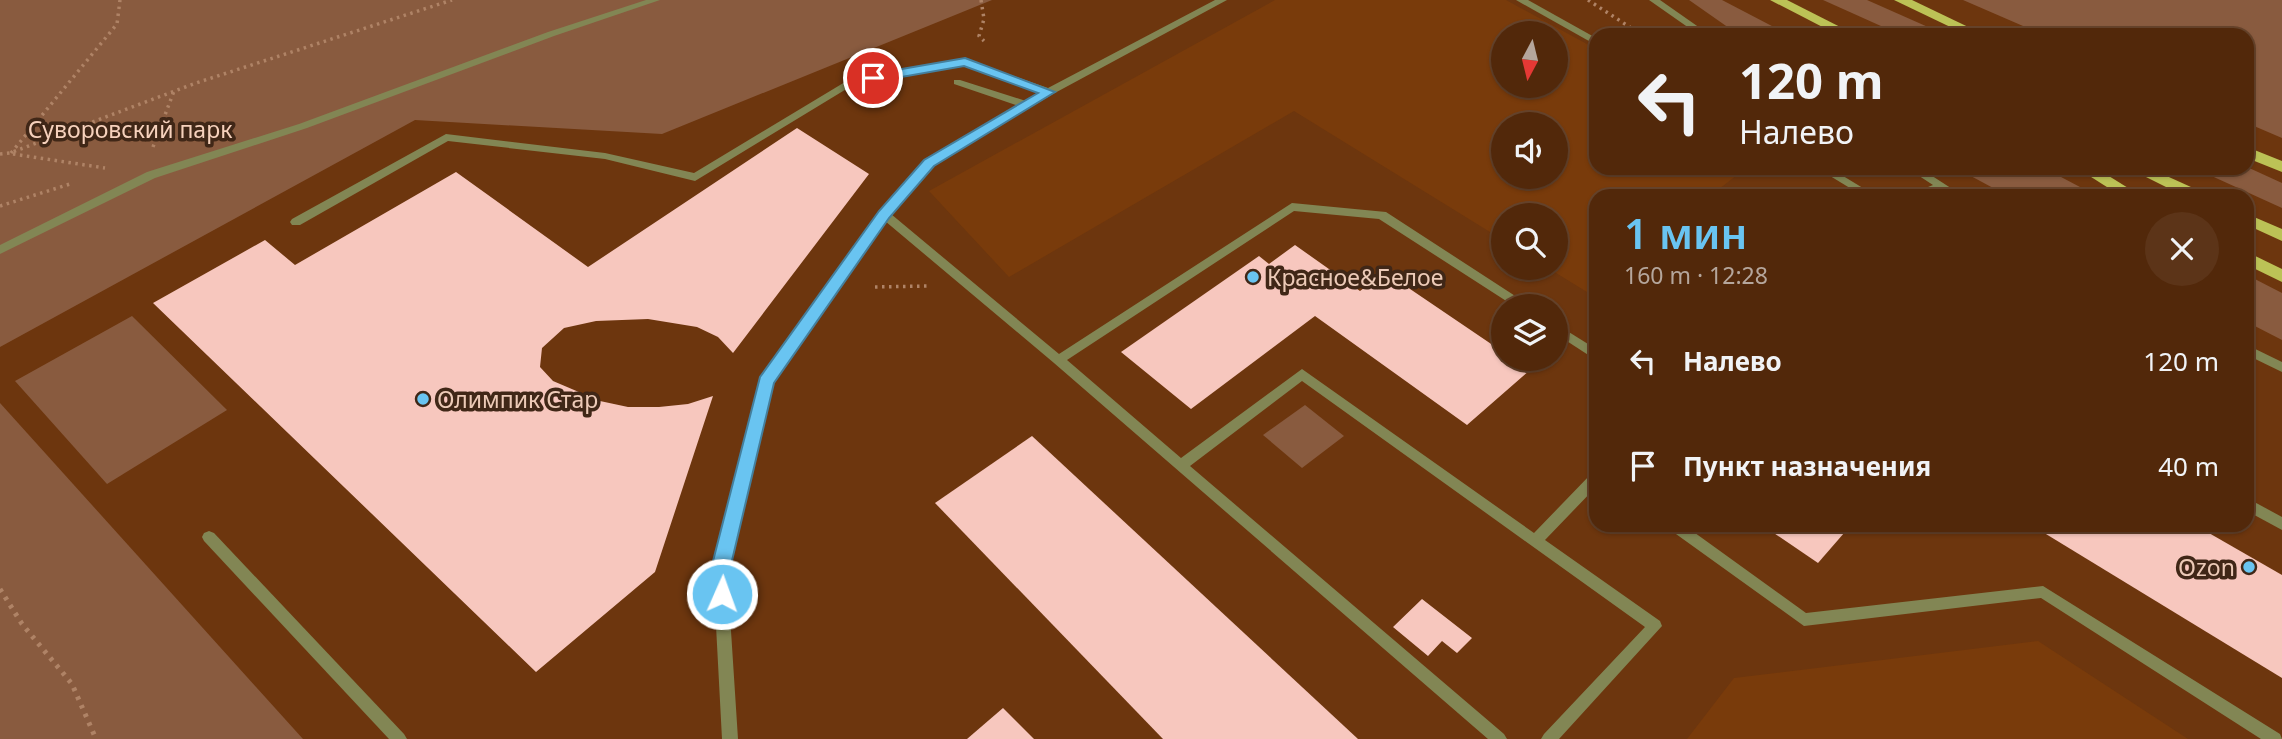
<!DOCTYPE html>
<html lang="ru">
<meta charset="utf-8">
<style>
body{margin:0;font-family:"Noto Sans",sans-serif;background:#5c3418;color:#f1f3f6;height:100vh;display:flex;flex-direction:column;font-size:26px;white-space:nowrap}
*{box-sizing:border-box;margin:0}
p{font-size:23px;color:#b5a69c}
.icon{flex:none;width:38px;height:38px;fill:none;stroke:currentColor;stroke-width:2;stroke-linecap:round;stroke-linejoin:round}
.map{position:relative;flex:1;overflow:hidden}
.details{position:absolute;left:1589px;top:189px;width:665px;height:343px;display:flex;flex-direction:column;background:#52280a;border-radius:21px;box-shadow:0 2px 5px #0004,0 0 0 2px #68442b}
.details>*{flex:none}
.banner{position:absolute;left:1589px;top:28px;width:665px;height:147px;border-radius:21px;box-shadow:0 2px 5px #0004,0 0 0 2px #68442b;background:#52280a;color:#f1f3f6;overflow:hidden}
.needle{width:46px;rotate:187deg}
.buttons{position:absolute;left:1491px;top:21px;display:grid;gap:14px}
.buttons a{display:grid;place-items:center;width:77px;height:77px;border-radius:50%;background:#52280a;box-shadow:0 2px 5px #0004,0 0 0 2px #68442b;font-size:35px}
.pin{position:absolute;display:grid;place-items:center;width:60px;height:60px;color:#fff;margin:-30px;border:4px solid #fff;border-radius:50%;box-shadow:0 2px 7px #0007}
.me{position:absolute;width:77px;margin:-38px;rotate:2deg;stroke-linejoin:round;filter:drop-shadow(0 0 5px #0008)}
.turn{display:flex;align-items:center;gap:24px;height:147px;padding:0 35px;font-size:32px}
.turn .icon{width:91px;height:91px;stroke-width:2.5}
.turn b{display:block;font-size:49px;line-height:60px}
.round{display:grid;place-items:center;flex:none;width:74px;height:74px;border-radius:37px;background:#5c3418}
.overview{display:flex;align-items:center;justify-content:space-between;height:119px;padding:0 35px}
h1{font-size:42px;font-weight:600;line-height:52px;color:#69c4f1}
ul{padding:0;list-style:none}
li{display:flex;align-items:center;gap:21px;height:105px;padding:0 35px}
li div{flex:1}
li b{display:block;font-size:26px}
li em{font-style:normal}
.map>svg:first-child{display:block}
</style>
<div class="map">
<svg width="2282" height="739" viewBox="0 0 2282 739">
<rect width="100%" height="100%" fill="#6d360e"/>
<g fill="#793b0b" fill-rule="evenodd">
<path d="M 1275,0 L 1506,0 L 1596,49 L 1596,168 L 1746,168 L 1710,196 L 1596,196 L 1596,285 L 1587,292 L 1548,268 L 1556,268 L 1556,215 L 1503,215 L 1503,240 L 1294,111 L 1009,277 L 929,191 ZM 1503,33 L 1556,33 L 1556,86 L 1503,86 ZM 1503,124 L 1556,124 L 1556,177 L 1503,177 Z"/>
<polygon points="2038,641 2188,739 1687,739 1734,678"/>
</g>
<g fill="#895b3f">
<polygon points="0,0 992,0 662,134 415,120 0,347"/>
<polygon points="1689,0 1722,0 1789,35 1739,35"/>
<polygon points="1823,0 1867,0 1946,35 1901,35"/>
<polygon points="1963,0 2282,0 2282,138 2247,123 2247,35 2044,35"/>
<polygon points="2247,167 2282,183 2282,208 2194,168"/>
<polygon points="1956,168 2044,168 2097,196 2008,196"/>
<polygon points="2247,275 2282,293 2282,340 2247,322"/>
<polygon points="132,316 227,410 107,484 15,381"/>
<polygon points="0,403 303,739 0,739"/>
<polygon points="1305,405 1344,436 1302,468 1263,435"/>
</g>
<g fill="#f7c7be">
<polygon points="797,128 869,174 733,353 718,337 697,327 648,319 596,321 564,328 542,348 540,367 553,381 600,401 628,407 659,407 688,404 713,396 655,572 536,672 153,303 265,240 295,265 456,172 588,267"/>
<polygon points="1295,245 1360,291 1385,272 1503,352 1503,359 1513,359 1530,370 1467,425 1315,316 1191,409 1121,352 1259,256 1269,264"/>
<polygon points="1032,436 1358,739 1163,739 935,503"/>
<polygon points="1762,525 1851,525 1818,563"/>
<polygon points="2031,525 2195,525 2282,575 2282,678"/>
<polygon points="1422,599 1472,638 1457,653 1442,641 1428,656 1393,627"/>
<polygon points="1003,708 1034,739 967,739"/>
</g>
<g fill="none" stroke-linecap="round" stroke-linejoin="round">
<g stroke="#af8366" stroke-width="3.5" stroke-dasharray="2.5 4.5" stroke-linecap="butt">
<polyline points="981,0 984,19 979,36 984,41"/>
<polyline points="1588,0 1642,35"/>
<polyline points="153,147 174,91"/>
<polyline points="11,153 117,24 120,0"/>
<polyline points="0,154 10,153 196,83 452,0"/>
<polyline points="13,154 105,168"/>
<polyline points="0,206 70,184"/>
<polyline points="875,287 927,286"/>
</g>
<polyline stroke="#af8366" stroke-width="5" stroke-dasharray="3.5 6" stroke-linecap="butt" points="0,589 22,624 72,684 96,739"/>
<g fill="#828654" fill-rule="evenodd">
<polygon points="646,0 660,0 554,36 307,128 155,178 0,254 0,245 147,172 299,124 548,32"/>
<polygon points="1215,0 1227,0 1053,94 933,165 891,214 1059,354 1292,203 1386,212 1526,303 1528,306 1514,306 1379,219 1294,211 1067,360 1181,458 1302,369 1534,533 1591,474 1596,473 1596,487 1545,540 1660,621 1662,626 1559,739 1541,739 1544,734 1645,627 1302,381 1190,466 1504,734 1507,739 1488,739 1054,363 885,221 772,383 727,569 738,739 722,739 713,569 760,382 880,211 925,161 1019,106 954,84 954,80 960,80 1026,101 1041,93 964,65 853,85 695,181 605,159 448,141 300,225 292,225 290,222 292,219 446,134 605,153 694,173 850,79 965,59 1048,88"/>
<polygon points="1516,0 1528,0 1596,38 1596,45"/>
<polygon points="1649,0 1660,0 1710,35 1699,35"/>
<polygon points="1817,168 1830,168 1876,196 1863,196"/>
<polygon points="1907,168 1920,168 1963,196 1950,196 1941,190 1927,196 1912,196 1913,193 1933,185"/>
<polygon points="1556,324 1596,349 1596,360 1556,334"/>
<polygon points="2247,345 2282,362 2282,372 2247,355"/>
<polygon points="2247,498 2282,517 2282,530 2247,511"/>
<polygon points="1667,525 1684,525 1806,613 2043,586 2280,734 2282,739 2261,739 2041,598 1804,626 1669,529"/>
<polygon points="209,531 214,533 404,734 407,739 389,739 204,541 202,537 204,533"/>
</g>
<g fill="#bcc256" fill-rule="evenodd">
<polygon points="1770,0 1787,0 1856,35 1838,35"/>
<polygon points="1894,0 1912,0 1985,35 1967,35"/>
<polygon points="2247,147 2282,161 2282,172 2247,158"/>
<polygon points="2077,168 2096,168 2141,196 2121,196"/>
<polygon points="2128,168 2149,168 2202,192 2205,196 2184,196"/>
<polygon points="2247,214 2282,229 2282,241 2247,225"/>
<polygon points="2247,252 2282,269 2282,282 2247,265"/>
</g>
</g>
<polygon fill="#69c4f1" stroke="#447f9d" stroke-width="2" points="965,58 1055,92 934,166 889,218 774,383 730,569 731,594 728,599 722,602 715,599 711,569 760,377 879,211 924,160 1038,93 964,66 873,82 866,78 873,74"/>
<g fill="#69c4f1" stroke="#402717" stroke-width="2.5">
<circle cx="1253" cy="277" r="7"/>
<circle cx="423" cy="399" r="7"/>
<circle cx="2249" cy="567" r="7"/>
</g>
<g text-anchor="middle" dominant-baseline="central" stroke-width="7" stroke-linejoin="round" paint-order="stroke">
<g font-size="23" fill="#f6d1bc" stroke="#402717">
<text x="130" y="129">Суворовский парк</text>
</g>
<g font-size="23" fill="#eccab7" stroke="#402717" text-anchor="start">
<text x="1267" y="277">Красное&amp;Белое</text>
<text x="437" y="399">Олимпик Стар</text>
<text x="2235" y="567" text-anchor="end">Ozon</text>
</g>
</g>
</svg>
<div class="buttons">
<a><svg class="needle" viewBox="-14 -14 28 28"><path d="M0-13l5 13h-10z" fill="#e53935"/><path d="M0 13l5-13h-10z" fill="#b5a69c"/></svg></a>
<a><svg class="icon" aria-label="sound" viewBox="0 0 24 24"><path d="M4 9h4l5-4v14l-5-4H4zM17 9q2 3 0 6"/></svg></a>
<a><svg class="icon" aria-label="search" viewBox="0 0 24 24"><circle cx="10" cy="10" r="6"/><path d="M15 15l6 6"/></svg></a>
<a><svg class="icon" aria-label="layers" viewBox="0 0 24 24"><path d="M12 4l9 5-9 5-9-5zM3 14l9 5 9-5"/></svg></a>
</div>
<div class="pin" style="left:873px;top:78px;background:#d93025"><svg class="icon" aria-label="arrive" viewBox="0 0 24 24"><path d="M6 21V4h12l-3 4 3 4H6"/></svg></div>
<svg class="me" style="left:722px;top:594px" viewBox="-20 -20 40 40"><circle r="17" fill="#69c4f1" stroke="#fff" stroke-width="3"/><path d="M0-11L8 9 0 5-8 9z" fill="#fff"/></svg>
<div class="banner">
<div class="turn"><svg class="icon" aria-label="left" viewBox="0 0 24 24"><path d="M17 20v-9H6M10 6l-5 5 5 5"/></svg><div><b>120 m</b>Налево</div></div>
</div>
<section class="details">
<div class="overview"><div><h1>1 мин</h1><p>160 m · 12:28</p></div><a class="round"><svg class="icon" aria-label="close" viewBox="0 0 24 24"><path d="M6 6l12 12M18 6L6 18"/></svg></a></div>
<ul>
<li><svg class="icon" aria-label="left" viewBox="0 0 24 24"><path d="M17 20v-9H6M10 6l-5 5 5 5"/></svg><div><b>Налево</b></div><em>120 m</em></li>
<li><svg class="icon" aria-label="arrive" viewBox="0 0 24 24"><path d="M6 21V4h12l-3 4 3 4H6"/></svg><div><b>Пункт назначения</b></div><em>40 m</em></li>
</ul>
</section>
</div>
